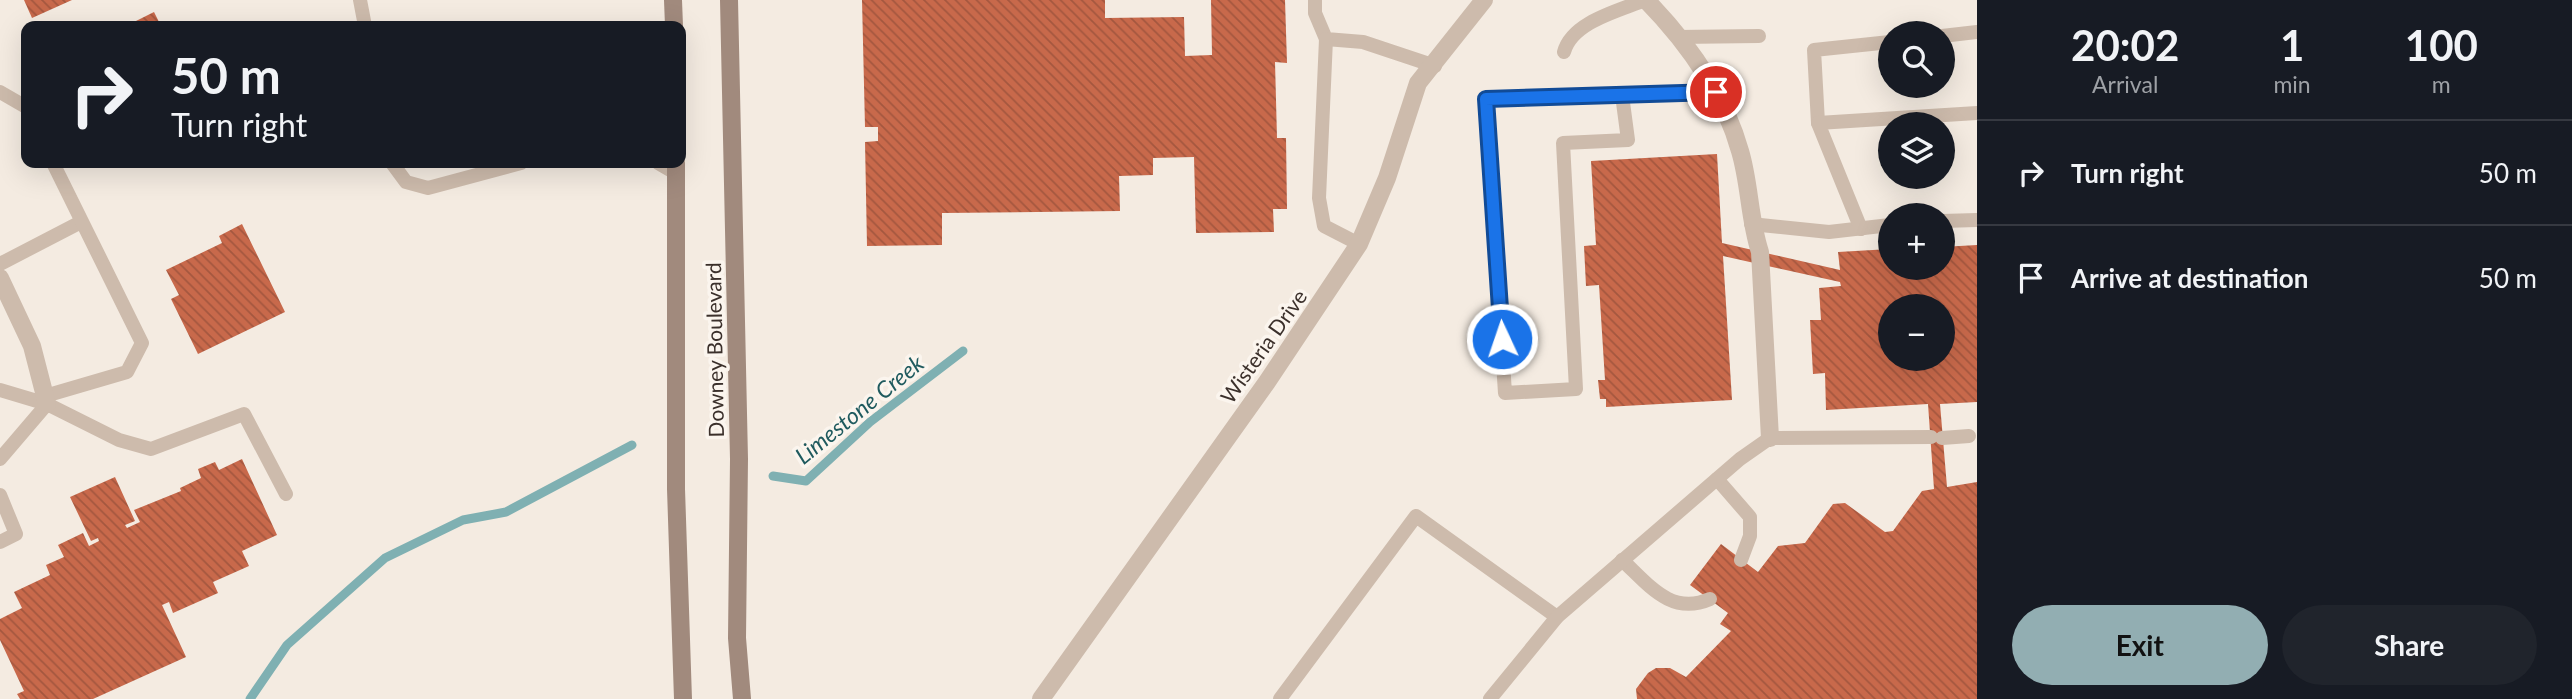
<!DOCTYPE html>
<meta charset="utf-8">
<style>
body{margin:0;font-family:Lato,sans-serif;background:#20242c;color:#f1f3f6;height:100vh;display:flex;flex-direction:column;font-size:26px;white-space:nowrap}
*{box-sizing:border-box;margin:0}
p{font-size:23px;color:#9ea1a6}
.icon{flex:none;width:38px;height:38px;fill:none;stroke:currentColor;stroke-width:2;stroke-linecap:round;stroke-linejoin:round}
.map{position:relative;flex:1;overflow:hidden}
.details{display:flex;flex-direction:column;background:#171b24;width:595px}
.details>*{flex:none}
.guide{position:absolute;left:21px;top:21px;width:665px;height:147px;border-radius:14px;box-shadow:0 7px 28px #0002;background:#171b24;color:#f1f3f6;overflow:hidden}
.buttons{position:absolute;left:1878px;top:21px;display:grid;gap:14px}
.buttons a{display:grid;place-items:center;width:77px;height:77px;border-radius:50%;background:#171b24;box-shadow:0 7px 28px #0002;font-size:35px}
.pin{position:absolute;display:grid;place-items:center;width:60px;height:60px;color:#fff;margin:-30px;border:4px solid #fff;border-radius:50%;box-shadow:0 2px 7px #0007}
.me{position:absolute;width:77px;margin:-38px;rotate:357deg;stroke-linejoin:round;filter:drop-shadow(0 0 5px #0008)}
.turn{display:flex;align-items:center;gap:24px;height:147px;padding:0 35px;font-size:32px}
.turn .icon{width:91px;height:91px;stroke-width:2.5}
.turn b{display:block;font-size:49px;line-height:60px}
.eta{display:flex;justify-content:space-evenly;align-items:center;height:119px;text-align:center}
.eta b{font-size:42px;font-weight:700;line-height:49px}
.primary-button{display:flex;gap:14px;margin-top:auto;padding:14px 35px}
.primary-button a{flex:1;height:80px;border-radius:42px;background:#92aeb2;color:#111;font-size:28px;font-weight:700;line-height:80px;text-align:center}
.primary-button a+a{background:#20242c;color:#f1f3f6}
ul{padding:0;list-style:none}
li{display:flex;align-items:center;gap:21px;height:105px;padding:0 35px;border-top:2px solid #363941}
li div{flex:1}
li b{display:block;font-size:26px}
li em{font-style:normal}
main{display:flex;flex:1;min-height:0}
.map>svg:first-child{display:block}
</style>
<main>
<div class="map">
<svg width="1977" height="699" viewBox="0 0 1977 699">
<defs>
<pattern id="building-back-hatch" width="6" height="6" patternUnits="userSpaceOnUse" patternTransform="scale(1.75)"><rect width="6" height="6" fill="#c8694b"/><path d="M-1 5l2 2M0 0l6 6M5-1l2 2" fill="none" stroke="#a4573f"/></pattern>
</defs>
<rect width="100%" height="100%" fill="#f4ebe1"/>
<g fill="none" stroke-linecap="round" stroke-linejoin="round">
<g stroke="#7fb0b2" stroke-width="9">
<polyline points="773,476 806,481 870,422 963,351"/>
<polyline points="250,699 287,645 385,558 463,520 506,512 632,445"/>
</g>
</g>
<g fill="url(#building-back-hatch)" fill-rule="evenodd">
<polygon points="24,0 72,0 32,18"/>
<polygon points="862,0 1105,0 1105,18 1184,17 1185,56 1212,55 1211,0 1285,0 1287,63 1275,62 1277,138 1286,138 1287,209 1273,209 1274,232 1196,233 1194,157 1153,158 1153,175 1119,176 1120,211 942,213 942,245 867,246 865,142 878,141 878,127 865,127"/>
<polygon points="154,12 161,26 126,26"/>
<path d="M 1717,154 L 1722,243 L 1840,270 L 1838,252 L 1890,249 L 1890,268 L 1942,268 L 1942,247 L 1977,245 L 1977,402 L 1940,404 L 1947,487 L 1977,482 L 1977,699 L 1637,699 L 1636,689 L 1648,673 L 1656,668 L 1670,668 L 1686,677 L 1731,631 L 1720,624 L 1728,613 L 1690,585 L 1721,544 L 1758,572 L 1778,546 L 1805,543 L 1833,504 L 1845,503 L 1885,532 L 1893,531 L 1922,491 L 1934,489 L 1928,404 L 1826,410 L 1825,373 L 1813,374 L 1810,320 L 1821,320 L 1819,288 L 1841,286 L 1840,282 L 1723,256 L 1732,400 L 1606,407 L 1606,399 L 1600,399 L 1598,380 L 1605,380 L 1599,285 L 1586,286 L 1584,246 L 1596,245 L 1591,161 ZM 1890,306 L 1942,306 L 1942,359 L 1890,359 Z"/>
<polygon points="242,224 285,312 198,354 171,299 179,295 166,270 222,243 219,236"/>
<polygon points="242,459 277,535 242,551 249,566 213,582 218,593 173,613 169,602 162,605 186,657 93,699 20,699 17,694 24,691 0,640 0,619 22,608 14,592 50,575 46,565 64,557 58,545 83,533 89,546 99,541 98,538 91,541 70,497 115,477 135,521 125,525 127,528 140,522 134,510 181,491 180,488 201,478 198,469 215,462 219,470"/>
</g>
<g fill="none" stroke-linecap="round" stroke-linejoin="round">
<g stroke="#cdbbac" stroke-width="14">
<polyline points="360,0 365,26"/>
<polyline points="1315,0 1315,13 1326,39 1363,42 1435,66"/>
<polyline points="1942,36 1977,32"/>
<polyline points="1678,37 1759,36"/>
<polyline points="1326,39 1319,198 1324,226 1359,244"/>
<path d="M 1564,52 C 1572,22 1618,11 1645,0"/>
<polyline points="0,92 26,107"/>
<polyline points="1622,95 1628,140 1563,143 1576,389 1505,393 1486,99 1716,92"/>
<polyline points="1818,123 1814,50 1890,42"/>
<polyline points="392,163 406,182 428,188 521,163"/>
<polyline points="658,163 677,174"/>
<polyline points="1942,221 1977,220"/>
<polyline points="1751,224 1829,232 1890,225"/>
<polyline points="1861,229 1818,123 1977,113"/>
<polyline points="0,264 81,222"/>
<polyline points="0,390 47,404 119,440 151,449 244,414 286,494"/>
<polyline points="45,396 127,372 142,343 53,163"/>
<polyline points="1942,438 1969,436"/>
<polyline points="0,459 47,404"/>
<polyline points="1717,479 1750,517 1750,536 1741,560"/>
<polyline points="0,495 16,534 0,542"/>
<path d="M 1622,560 C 1649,585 1671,616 1710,599"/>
<polyline points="1280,699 1416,516 1557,617"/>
<polyline points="1490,699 1557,617 1740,459 1770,438 1931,437"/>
</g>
<g stroke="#cdbbac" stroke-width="18">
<path d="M 1646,0 C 1687,42 1724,94 1740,151 C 1750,184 1749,219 1760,252 L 1770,438"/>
<polyline points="0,278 32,346 47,404"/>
<polyline points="1041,699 1267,382 1359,244 1387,178 1418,83 1484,0"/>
</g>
<g stroke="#a18a7d" stroke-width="18">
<polyline points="673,0 674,26"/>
<polyline points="729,0 739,459 737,638 742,699"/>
<polyline points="676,163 676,489 683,699"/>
</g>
</g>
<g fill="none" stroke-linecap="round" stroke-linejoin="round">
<defs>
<polyline id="route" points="1502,339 1486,99 1716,92"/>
</defs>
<use href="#route" stroke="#114b97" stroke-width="18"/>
<use href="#route" stroke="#1a73e8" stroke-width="12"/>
</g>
<g text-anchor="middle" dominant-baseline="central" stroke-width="7" stroke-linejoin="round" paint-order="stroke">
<g font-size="21" fill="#3b302b" stroke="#fbf5ee">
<text transform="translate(1263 346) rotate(-55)">Wisteria Drive</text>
<text transform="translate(714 350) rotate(-91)">Downey Boulevard</text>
</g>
<g font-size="23" font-style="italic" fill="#1f5a5e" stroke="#fbf5ee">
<text transform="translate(859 409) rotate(-39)">Limestone Creek</text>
</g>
</g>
</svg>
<div class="buttons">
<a><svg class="icon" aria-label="search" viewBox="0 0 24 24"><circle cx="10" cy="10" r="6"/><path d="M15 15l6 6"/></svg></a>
<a><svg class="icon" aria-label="layers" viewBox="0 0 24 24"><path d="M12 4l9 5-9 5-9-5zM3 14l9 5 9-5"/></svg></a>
<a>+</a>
<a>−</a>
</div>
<div class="pin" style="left:1716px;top:92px;background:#d93025"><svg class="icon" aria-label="arrive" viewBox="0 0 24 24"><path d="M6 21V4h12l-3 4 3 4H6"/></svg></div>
<svg class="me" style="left:1502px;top:339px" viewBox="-20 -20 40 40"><circle r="17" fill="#1a73e8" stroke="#fff" stroke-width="3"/><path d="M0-11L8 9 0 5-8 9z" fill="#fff"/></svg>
<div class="guide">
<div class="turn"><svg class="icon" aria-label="right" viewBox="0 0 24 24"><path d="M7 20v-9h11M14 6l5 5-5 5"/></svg><div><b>50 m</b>Turn right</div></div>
</div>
</div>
<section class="details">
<div class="eta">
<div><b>20:02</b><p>Arrival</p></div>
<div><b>1</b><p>min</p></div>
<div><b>100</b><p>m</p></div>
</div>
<ul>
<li><svg class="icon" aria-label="right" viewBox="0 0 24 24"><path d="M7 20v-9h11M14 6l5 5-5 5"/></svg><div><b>Turn right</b></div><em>50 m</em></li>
<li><svg class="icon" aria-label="arrive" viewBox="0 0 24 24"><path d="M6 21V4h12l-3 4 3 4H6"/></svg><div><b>Arrive at destination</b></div><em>50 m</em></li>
</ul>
<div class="primary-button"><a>Exit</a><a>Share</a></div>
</section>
</main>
